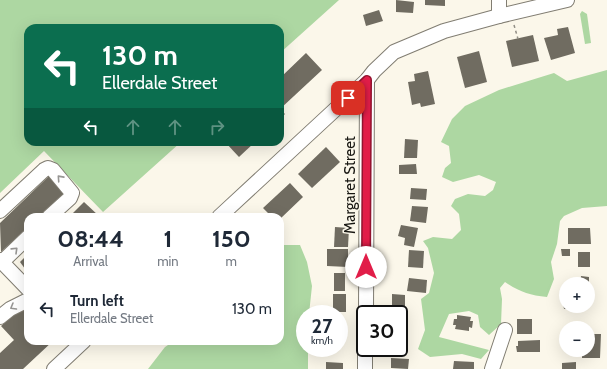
<!DOCTYPE html>
<meta charset="utf-8">
<style>
body{margin:0;font-family:Cabin,sans-serif;background:#f2f2f3;color:#1f2937;height:100vh;display:flex;flex-direction:column;font-size:15px;white-space:nowrap}
*{box-sizing:border-box;margin:0}
p{font-size:13px;color:#747a83}
.icon{flex:none;width:22px;height:22px;fill:none;stroke:currentColor;stroke-width:2;stroke-linecap:round;stroke-linejoin:round}
.map{position:relative;flex:1;overflow:hidden}
.panel{position:absolute;left:24px;top:213px;width:260px;height:132px;display:flex;flex-direction:column;background:#fff;border-radius:12px;box-shadow:0 4px 16px #0002}
.panel>*{flex:none}
.hud{position:absolute;left:24px;top:24px;width:260px;height:122px;border-radius:12px;box-shadow:0 4px 16px #0002;background:#0b6e4f;color:#fff;overflow:hidden}
.controls{position:absolute;left:559px;top:277px;display:grid;gap:8px}
.controls a{display:grid;place-items:center;width:36px;height:36px;border-radius:50%;background:#fff;box-shadow:0 4px 16px #0002;font-size:20px}
.speed{position:absolute;left:296px;top:305px;display:flex;gap:8px;font-size:20px;font-weight:700;text-align:center}
.speed>*{display:grid;place-content:center;width:52px;height:52px;border-radius:50%;background:#fff;box-shadow:0 4px 16px #0002;line-height:1}
.speed small{font-size:10px;font-weight:400}
.speed .limit{border:2px solid #111;border-radius:6px;background:#fff;color:#111}
.pin{position:absolute;display:grid;place-items:center;width:34px;height:34px;color:#fff;margin:-17px;border-radius:8px;box-shadow:0 2px 6px #0006}
.me{position:absolute;width:44px;margin:-22px;rotate:0deg;stroke-linejoin:round;filter:drop-shadow(0 0 3px #0008)}
.turn{display:flex;align-items:center;gap:14px;height:84px;padding:0 12px;font-size:18px}
.turn .icon{width:52px;height:52px;stroke-width:2.5}
.turn b{display:block;font-size:28px;line-height:34px}
.lanes{display:flex;align-items:center;height:38px;padding:0 12px;background:#0003;justify-content:center;gap:20px;direction:ltr}
.lanes .off{opacity:.35}
.eta{display:flex;justify-content:space-evenly;align-items:center;height:68px;text-align:center}
.eta b{font-size:24px;font-weight:800;line-height:28px}
ul{padding:0;list-style:none}
li{display:flex;align-items:center;gap:12px;height:56px;padding:0 12px}
li div{flex:1}
li b{display:block;font-size:15px}
li em{font-style:normal}
.map>svg:first-child{display:block}
</style>
<div class="map">
<svg width="607" height="369" viewBox="0 0 607 369">
<rect width="100%" height="100%" fill="#fbf7ea"/>
<g fill="#add7a2">
<polygon points="0,0 339,0 280,53 280,28 28,28 28,142 181,142 103,212 44,151 0,193"/>
<polygon points="582,11 587,14 591,43 585,44 580,14"/>
<path d="M 607,70 L 607,206 L 582,208 L 564,216 L 560,221 L 557,244 L 551,262 L 554,279 L 547,297 C 529,295 520,292 505,282 L 500,288 L 502,299 L 501,324 L 489,335 L 480,327 L 478,315 L 469,311 L 449,314 L 439,337 L 489,350 L 481,359 L 462,354 L 430,357 L 418,349 L 425,330 L 421,299 L 429,293 L 434,273 L 428,248 L 423,241 L 433,237 L 452,239 L 461,230 L 459,214 L 451,206 L 455,199 L 468,194 L 485,196 L 493,190 L 496,182 L 479,175 L 453,182 L 442,177 L 445,168 L 451,163 L 449,146 L 441,142 L 452,119 L 465,106 L 499,90 L 554,73 L 567,81 Z"/>
<polygon points="280,245 300,245 307,262 312,286 309,314 305,314 305,348 308,348 308,369 148,369 165,347 174,341 280,341"/>
</g>
<g fill="#706c61">
<polygon points="396,0 414,2 413,13 396,12"/>
<polygon points="425,0 445,0 445,6 425,5"/>
<polygon points="379,10 383,21 366,26 363,15"/>
<polygon points="568,27 575,53 551,60 544,38 558,35 557,29"/>
<polygon points="533,35 539,61 512,67 506,41"/>
<polygon points="479,51 487,82 465,88 457,57"/>
<polygon points="306,53 322,70 280,109 285,114 280,119 280,78"/>
<polygon points="428,71 435,104 421,107 420,103 412,105 408,82 415,81 414,74"/>
<polygon points="405,139 418,140 417,158 404,158"/>
<polygon points="225,142 255,142 239,157"/>
<polygon points="326,147 340,162 312,188 298,174"/>
<polygon points="416,164 417,174 399,174 399,165"/>
<polygon points="49,176 65,193 39,217 28,217 28,227 1,252 0,223"/>
<polygon points="290,183 303,197 280,219 280,217 272,217 263,208"/>
<polygon points="411,188 427,189 426,200 410,199"/>
<polygon points="84,202 99,216 97,217 69,217"/>
<polygon points="412,206 428,207 426,223 410,221"/>
<polygon points="401,225 418,228 414,247 404,245 405,238 398,236"/>
<polygon points="335,227 349,228 348,247 334,247"/>
<polygon points="568,228 590,228 591,244 568,244"/>
<polygon points="327,249 348,249 348,267 327,266"/>
<polygon points="561,249 570,249 570,256 562,256"/>
<polygon points="409,250 424,251 423,268 408,267"/>
<rect x="578" y="252" width="12" height="15"/>
<polygon points="28,254 28,273 20,262"/>
<rect x="334" y="273" width="11" height="18"/>
<polygon points="581,276 589,277 589,284 580,284"/>
<polygon points="409,278 427,280 426,293 407,291"/>
<rect x="333" y="294" width="13" height="18"/>
<polygon points="392,294 405,295 405,311 392,310"/>
<polygon points="566,297 566,306 578,307 564,309 562,298"/>
<polygon points="21,308 28,315 28,341 53,341 23,369 0,369 0,353 14,340 1,326"/>
<polygon points="457,315 471,317 470,321 473,321 472,328 469,327 469,331 455,329 456,325 453,325 454,319 457,319"/>
<rect x="399" y="316" width="5" height="17"/>
<polygon points="339,318 344,318 343,334 339,334"/>
<rect x="517" y="319" width="15" height="15"/>
<polygon points="588,334 601,334 600,358 582,358 582,350 588,350"/>
<polygon points="399,337 404,337 404,354 393,354 393,348 399,348"/>
<rect x="562" y="337" width="4" height="12"/>
<polygon points="540,340 540,352 517,352 516,346 518,346 518,341"/>
<polygon points="391,358 409,359 408,369 391,368"/>
<polygon points="454,361 474,362 474,369 453,369"/>
<polygon points="326,362 343,363 343,369 326,369"/>
<polygon points="576,362 576,369 562,369 562,363"/>
</g>
<g fill="none" stroke-linecap="round" stroke-linejoin="round">
<defs>
<g id="minor">
<polyline points="499,16 499,0"/>
<polyline points="0,211 44,170 48,168 53,170 72,193 70,198 49,217"/>
<polyline points="219,217 367,80 374,71 394,52 444,31 499,16 567,0"/>
<polyline points="0,260 28,289"/>
<polyline points="2,262 28,237"/>
<polyline points="366,314 367,80"/>
<polyline points="0,317 10,309 28,300"/>
<polyline points="54,369 84,341"/>
<polyline points="365,369 365,348"/>
<polyline points="492,369 505,330"/>
</g>
</defs>
<use href="#minor" stroke="#817d72" stroke-width="16"/>
<polyline stroke="#918e85" stroke-width="1.5" stroke-dasharray="3 3" stroke-linecap="butt" points="514,25 518,39"/>
<use href="#minor" stroke="#fff" stroke-width="14"/>
</g>
<defs><path id="oneway-chevron" d="M-2-3.5L2.5 0L-2 3.5" fill="none" stroke-width="1.6" stroke-linecap="round" stroke-linejoin="round"/></defs>
<g stroke="#979694">
<use href="#oneway-chevron" transform="translate(60 178) rotate(-132)"/>
<use href="#oneway-chevron" transform="translate(15 250) rotate(-44)"/>
<use href="#oneway-chevron" transform="translate(13 307) rotate(150)"/>
</g>
<g fill="none" stroke-linecap="round" stroke-linejoin="round">
<defs>
<polyline id="route" points="348,98 367,80 366,267"/>
</defs>
<use href="#route" stroke="#92132f" stroke-width="10"/>
<use href="#route" stroke="#e11d48" stroke-width="7"/>
</g>
<g text-anchor="middle" dominant-baseline="central" stroke-width="3" stroke-linejoin="round" paint-order="stroke">
<g font-size="15" fill="#171611" stroke="#fbf7ea">
<text transform="translate(350 185) rotate(-90)">Margaret Street</text>
</g>
</g>
</svg>
<div class="controls">
<a>+</a>
<a>−</a>
</div>
<div class="speed"><div>27<small>km/h</small></div><div class="limit">30</div></div>
<div class="pin" style="left:348px;top:98px;background:#d93025"><svg class="icon" aria-label="arrive" viewBox="0 0 24 24"><path d="M6 21V4h12l-3 4 3 4H6"/></svg></div>
<svg class="me" style="left:366px;top:267px" viewBox="-20 -20 40 40"><circle r="19" fill="#fff"/><path d="M0-13L10 11 0 6-10 11z" fill="#e11d48"/></svg>
<div class="hud">
<div class="turn"><svg class="icon" aria-label="left" viewBox="0 0 24 24"><path d="M17 20v-9H6M10 6l-5 5 5 5"/></svg><div><b>130 m</b>Ellerdale Street</div></div>
<div class="lanes"><svg class="icon" aria-label="left" viewBox="0 0 24 24"><path d="M17 20v-9H6M10 6l-5 5 5 5"/></svg><svg class="icon off" aria-label="ahead" viewBox="0 0 24 24"><path d="M12 20V5M6 11l6-6 6 6"/></svg><svg class="icon off" aria-label="ahead" viewBox="0 0 24 24"><path d="M12 20V5M6 11l6-6 6 6"/></svg><svg class="icon off" aria-label="right" viewBox="0 0 24 24"><path d="M7 20v-9h11M14 6l5 5-5 5"/></svg></div>
</div>
<section class="panel">
<div class="eta">
<div><b>08:44</b><p>Arrival</p></div>
<div><b>1</b><p>min</p></div>
<div><b>150</b><p>m</p></div>
</div>
<ul>
<li><svg class="icon" aria-label="left" viewBox="0 0 24 24"><path d="M17 20v-9H6M10 6l-5 5 5 5"/></svg><div><b>Turn left</b><p>Ellerdale Street</p></div><em>130 m</em></li>
</ul>
</section>
</div>
